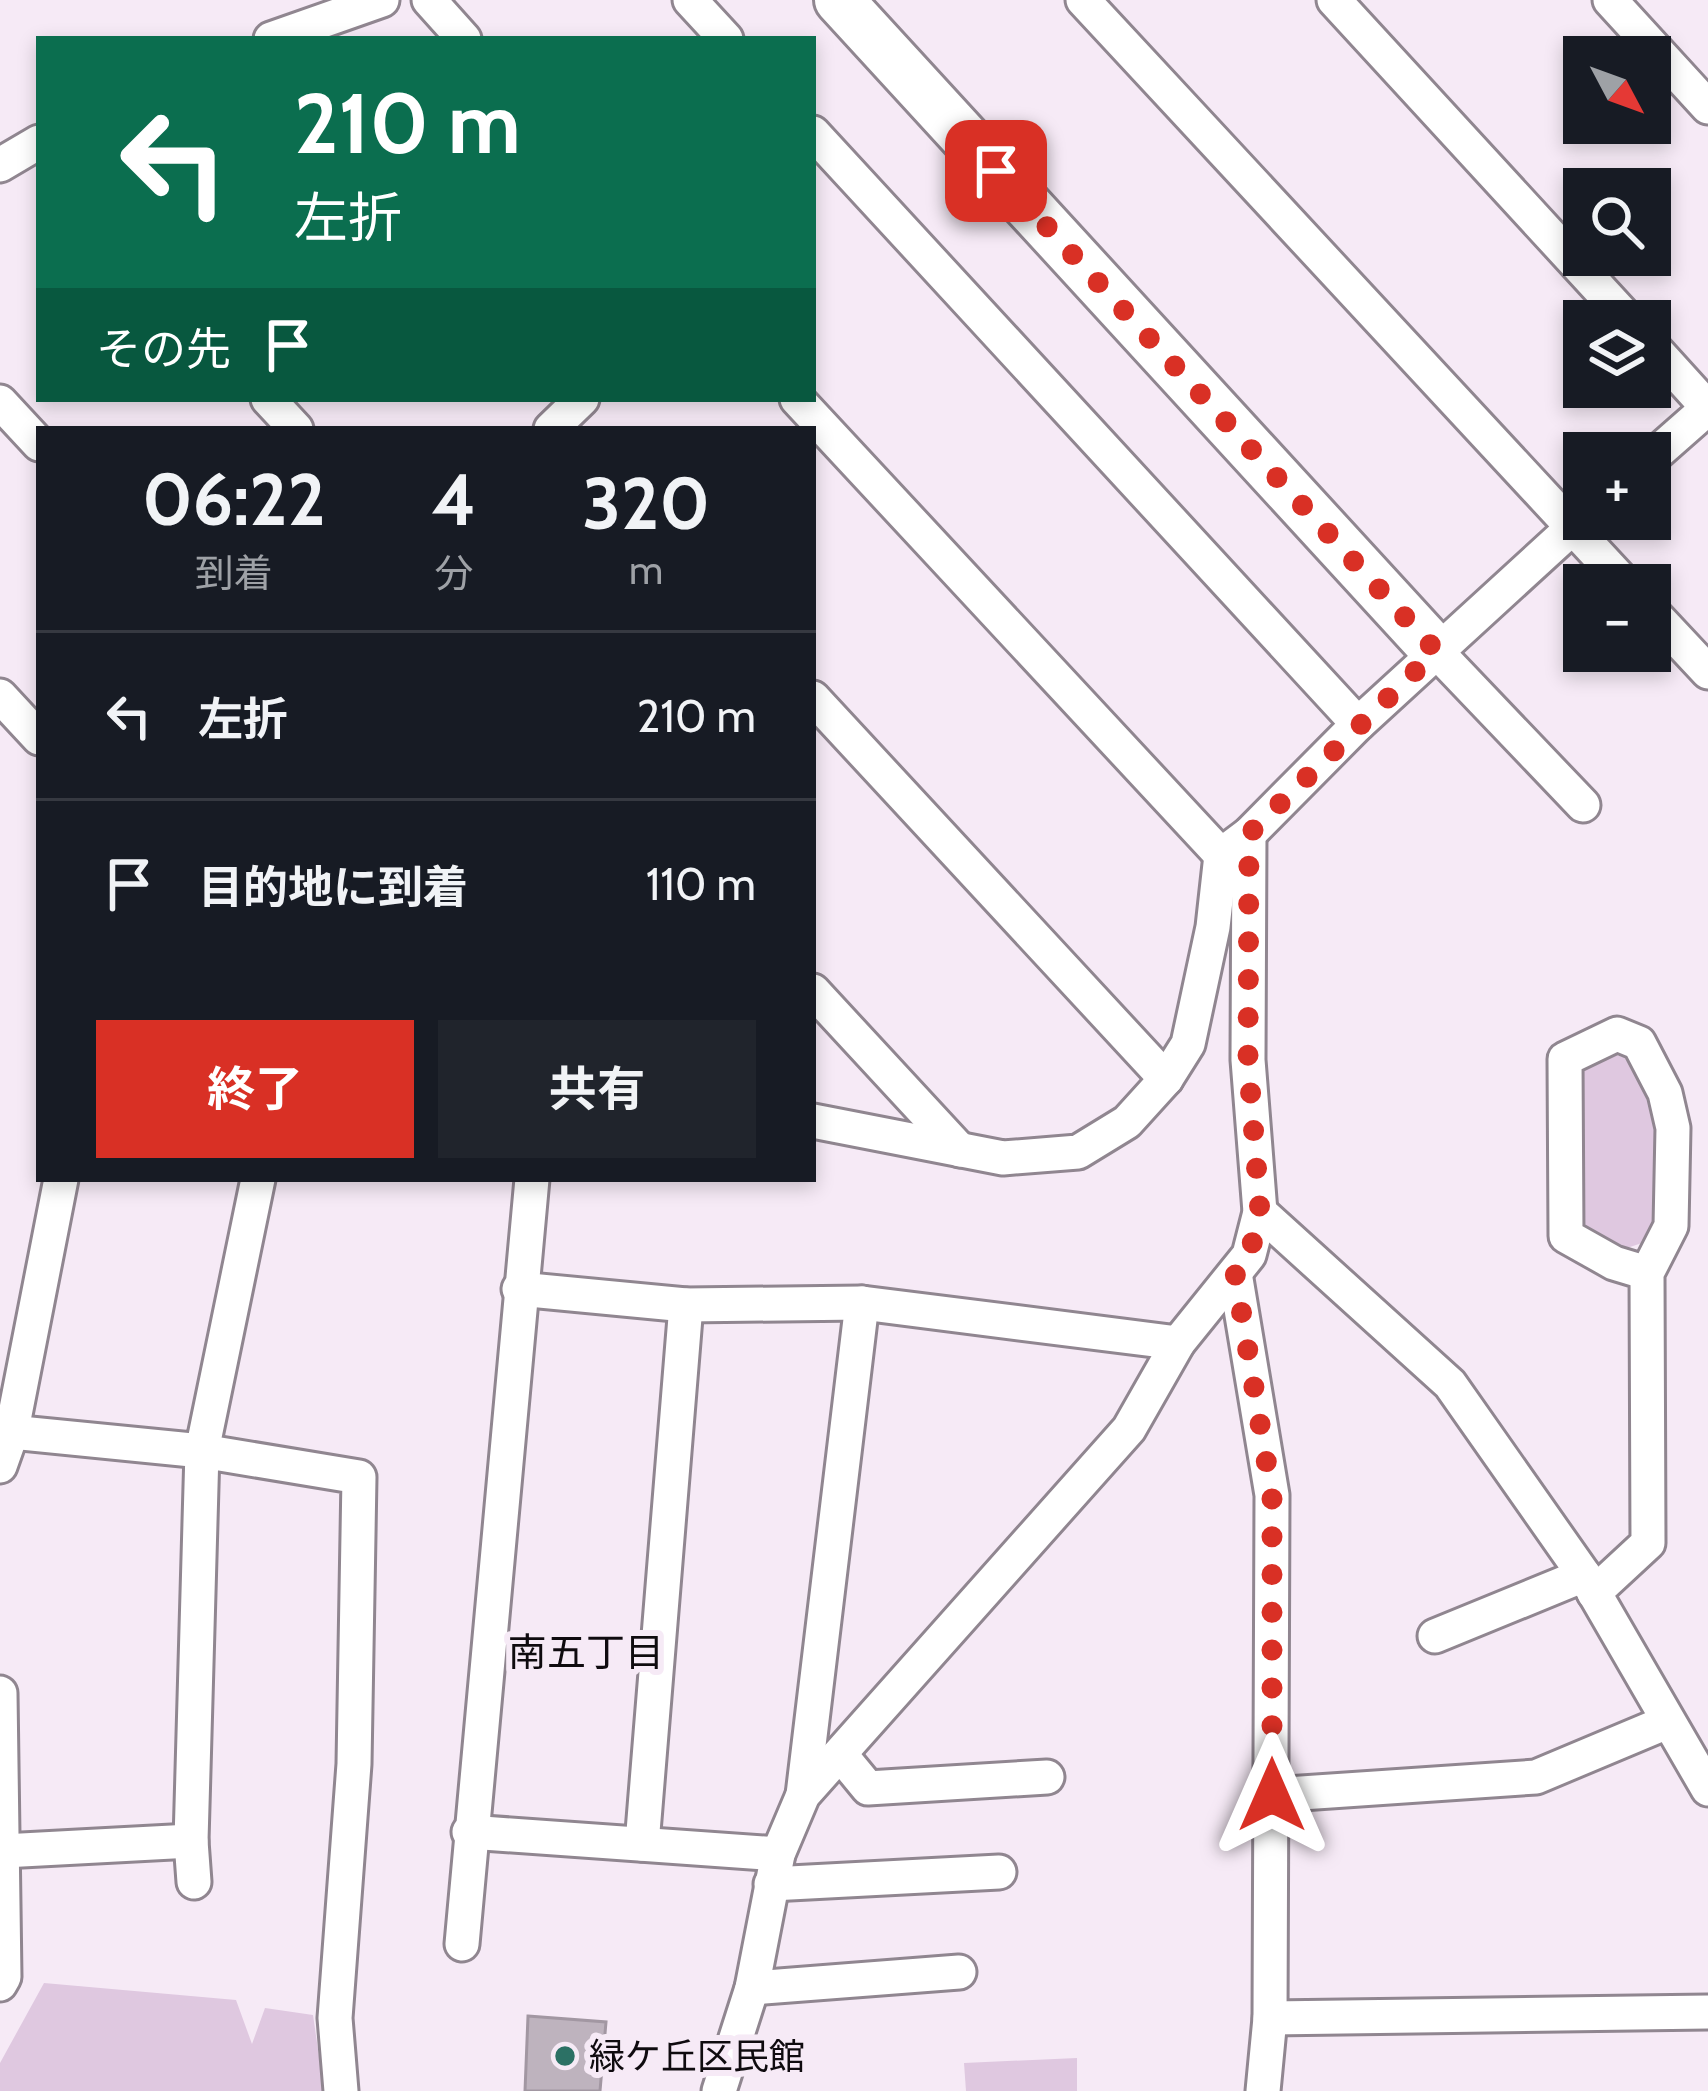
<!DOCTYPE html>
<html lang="ja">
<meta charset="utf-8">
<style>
body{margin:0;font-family:Cabin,"Noto Sans JP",sans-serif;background:#20242c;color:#f1f3f6;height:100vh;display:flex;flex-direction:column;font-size:45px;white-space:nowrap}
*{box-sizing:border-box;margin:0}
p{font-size:39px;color:#9ea1a6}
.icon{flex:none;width:66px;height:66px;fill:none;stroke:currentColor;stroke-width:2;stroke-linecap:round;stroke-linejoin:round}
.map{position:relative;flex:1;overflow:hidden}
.side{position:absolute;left:36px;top:426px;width:780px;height:756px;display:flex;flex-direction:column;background:#171b24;border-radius:0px;box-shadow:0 6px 18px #0003}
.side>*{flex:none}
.top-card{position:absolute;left:36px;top:36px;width:780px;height:366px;border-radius:0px;box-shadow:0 6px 18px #0003;background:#0b6e4f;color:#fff;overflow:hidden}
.needle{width:78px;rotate:131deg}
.buttons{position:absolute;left:1563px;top:36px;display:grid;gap:24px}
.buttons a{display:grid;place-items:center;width:108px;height:108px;border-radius:0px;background:#171b24;box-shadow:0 6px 18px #0003;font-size:60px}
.pin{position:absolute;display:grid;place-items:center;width:102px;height:102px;color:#fff;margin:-51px;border-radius:24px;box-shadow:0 6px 18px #0006}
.me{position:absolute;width:132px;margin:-66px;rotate:0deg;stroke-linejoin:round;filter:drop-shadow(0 0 9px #0008)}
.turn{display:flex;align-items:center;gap:42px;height:252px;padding:0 60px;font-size:54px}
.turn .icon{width:156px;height:156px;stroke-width:2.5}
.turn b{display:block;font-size:84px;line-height:102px}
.then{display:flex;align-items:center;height:114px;padding:0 60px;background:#0003;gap:24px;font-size:45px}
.eta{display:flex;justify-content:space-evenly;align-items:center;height:204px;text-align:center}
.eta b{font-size:72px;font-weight:700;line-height:84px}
.primary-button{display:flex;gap:24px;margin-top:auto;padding:24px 60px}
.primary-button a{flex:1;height:138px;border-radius:0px;background:#d93025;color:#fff;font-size:48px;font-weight:700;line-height:138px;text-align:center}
.primary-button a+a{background:#20242c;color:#f1f3f6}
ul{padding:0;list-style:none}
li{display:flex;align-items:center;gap:36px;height:168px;padding:0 60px;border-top:3px solid #363941}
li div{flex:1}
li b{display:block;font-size:45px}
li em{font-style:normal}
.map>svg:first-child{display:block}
</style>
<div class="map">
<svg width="1708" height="2091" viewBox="0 0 1708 2091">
<rect width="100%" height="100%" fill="#f6eaf6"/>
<g fill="#dfc8e0">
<polygon points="1608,1053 1635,1060 1659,1094 1663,1219 1648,1241 1621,1250 1572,1222 1582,1069"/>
<polygon points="44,1983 236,2000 252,2044 265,2008 313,2015 324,2091 0,2091 0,2063"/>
<polygon points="1077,2058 1077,2091 966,2091 964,2063"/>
</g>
<polygon fill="#beb3be" stroke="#a297a2" stroke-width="3" points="528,2016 606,2022 600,2091 525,2091"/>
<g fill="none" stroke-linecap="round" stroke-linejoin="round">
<defs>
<g id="street">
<polyline points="429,0 464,39"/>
<polyline points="690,0 726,39"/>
<polyline points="1083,0 1626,585"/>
<polyline points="1334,0 1629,321"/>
<polyline points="1610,0 1708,107"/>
<polyline points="271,39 382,0"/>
<polyline points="813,133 1358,724"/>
<polyline points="0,165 39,142"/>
<polyline points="1650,344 1708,408"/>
<polyline points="268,399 296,429"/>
<polyline points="797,399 1221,855"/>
<polyline points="0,402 39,444"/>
<polyline points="551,429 582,399"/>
<polyline points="1650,459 1708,408"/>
<polyline points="1650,610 1708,672"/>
<polyline points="1436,651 1583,805"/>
<polyline points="0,696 39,738"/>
<polyline points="813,698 1166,1079"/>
<polyline points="813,991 960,1150"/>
<polyline points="813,1121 1003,1158 1078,1152 1127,1122 1166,1079 1188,1044 1213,927 1221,855 1249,834 1358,724 1584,517"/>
<polyline points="1260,1212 1450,1384 1584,1575 1708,1789"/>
<polyline points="1235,1273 1272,1495 1270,2018 1263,2091"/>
<polyline points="519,1289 686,1305 862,1303 1178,1343"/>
<polyline points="0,1431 202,1451 258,1179"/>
<polyline points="0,1466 11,1435 61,1179"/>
<polyline points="1594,1593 1648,1543 1647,1273 1614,1263 1566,1236 1565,1059 1617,1034 1639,1043 1665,1093 1673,1128 1671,1226 1647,1273"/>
<polyline points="1435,1636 1584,1575"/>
<polyline points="0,1693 4,1977 0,1984"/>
<polyline points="840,1754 868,1788 1047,1777"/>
<polyline points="803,1795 862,1303"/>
<polyline points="1272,1795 1536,1777 1667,1722"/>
<polyline points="469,1832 778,1854"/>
<polyline points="642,1844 686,1305"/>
<polyline points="3,1851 191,1841"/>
<polyline points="194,1882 191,1841 202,1451 359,1477 354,1764 335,2018 341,2091"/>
<polyline points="771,1884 999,1872"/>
<polyline points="462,1944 532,1179"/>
<polyline points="752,1988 959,1972"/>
<polyline points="1270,2018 1708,2012"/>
<polyline points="719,2091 752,1988 778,1854 803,1795 1129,1429 1178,1343 1249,1255 1260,1212 1248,1060 1249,834"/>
</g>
<polyline id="secondary" points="839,0 1436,651"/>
</defs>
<use href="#street" stroke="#908690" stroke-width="39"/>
<use href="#secondary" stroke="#908690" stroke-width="54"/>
<use href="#street" stroke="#fff" stroke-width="33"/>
<use href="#secondary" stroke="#fff" stroke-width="48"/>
</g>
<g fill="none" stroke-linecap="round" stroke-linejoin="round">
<polyline stroke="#d93025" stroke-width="21" stroke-dasharray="0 37.8" points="996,171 1436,651 1249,834 1248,1060 1260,1212 1249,1256 1235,1273 1272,1496 1272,1795"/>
</g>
<circle fill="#2c7165" stroke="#f6eaf6" stroke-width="4.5" cx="565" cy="2056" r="12"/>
<g text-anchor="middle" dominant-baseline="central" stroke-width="12" stroke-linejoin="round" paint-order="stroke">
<g font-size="36" fill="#0f0b0f" stroke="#f6eaf6" text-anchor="start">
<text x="589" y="2056">緑ケ丘区民館</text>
</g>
<g font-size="39" fill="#0f0b0f" stroke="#f6eaf6">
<text x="586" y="1652">南五丁目</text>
</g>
</g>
</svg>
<div class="buttons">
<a><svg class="needle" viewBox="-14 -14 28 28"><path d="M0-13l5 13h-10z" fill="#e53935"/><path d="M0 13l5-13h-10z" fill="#9ea1a6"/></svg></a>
<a><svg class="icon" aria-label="search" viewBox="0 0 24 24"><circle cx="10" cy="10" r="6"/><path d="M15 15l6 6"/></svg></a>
<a><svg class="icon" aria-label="layers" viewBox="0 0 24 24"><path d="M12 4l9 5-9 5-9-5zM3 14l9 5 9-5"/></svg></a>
<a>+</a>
<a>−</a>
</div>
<div class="pin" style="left:996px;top:171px;background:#d93025"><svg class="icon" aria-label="arrive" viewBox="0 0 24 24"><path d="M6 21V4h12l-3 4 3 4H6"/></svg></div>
<svg class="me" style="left:1272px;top:1795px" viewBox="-20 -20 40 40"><path d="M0-17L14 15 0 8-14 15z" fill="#d93025" stroke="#fff" stroke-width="4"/></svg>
<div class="top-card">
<div class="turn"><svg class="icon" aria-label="left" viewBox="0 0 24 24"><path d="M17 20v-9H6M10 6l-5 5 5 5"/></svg><div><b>210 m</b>左折</div></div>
<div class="then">その先<svg class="icon" aria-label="arrive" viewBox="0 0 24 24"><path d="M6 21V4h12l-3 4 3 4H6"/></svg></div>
</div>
<section class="side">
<div class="eta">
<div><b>06:22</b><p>到着</p></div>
<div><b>4</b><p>分</p></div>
<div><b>320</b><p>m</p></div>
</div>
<ul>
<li><svg class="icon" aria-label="left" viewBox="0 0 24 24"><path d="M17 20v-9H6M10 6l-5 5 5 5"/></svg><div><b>左折</b></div><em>210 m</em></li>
<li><svg class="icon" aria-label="arrive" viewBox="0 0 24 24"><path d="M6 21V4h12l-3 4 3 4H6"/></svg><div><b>目的地に到着</b></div><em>110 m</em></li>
</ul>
<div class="primary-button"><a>終了</a><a>共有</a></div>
</section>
</div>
